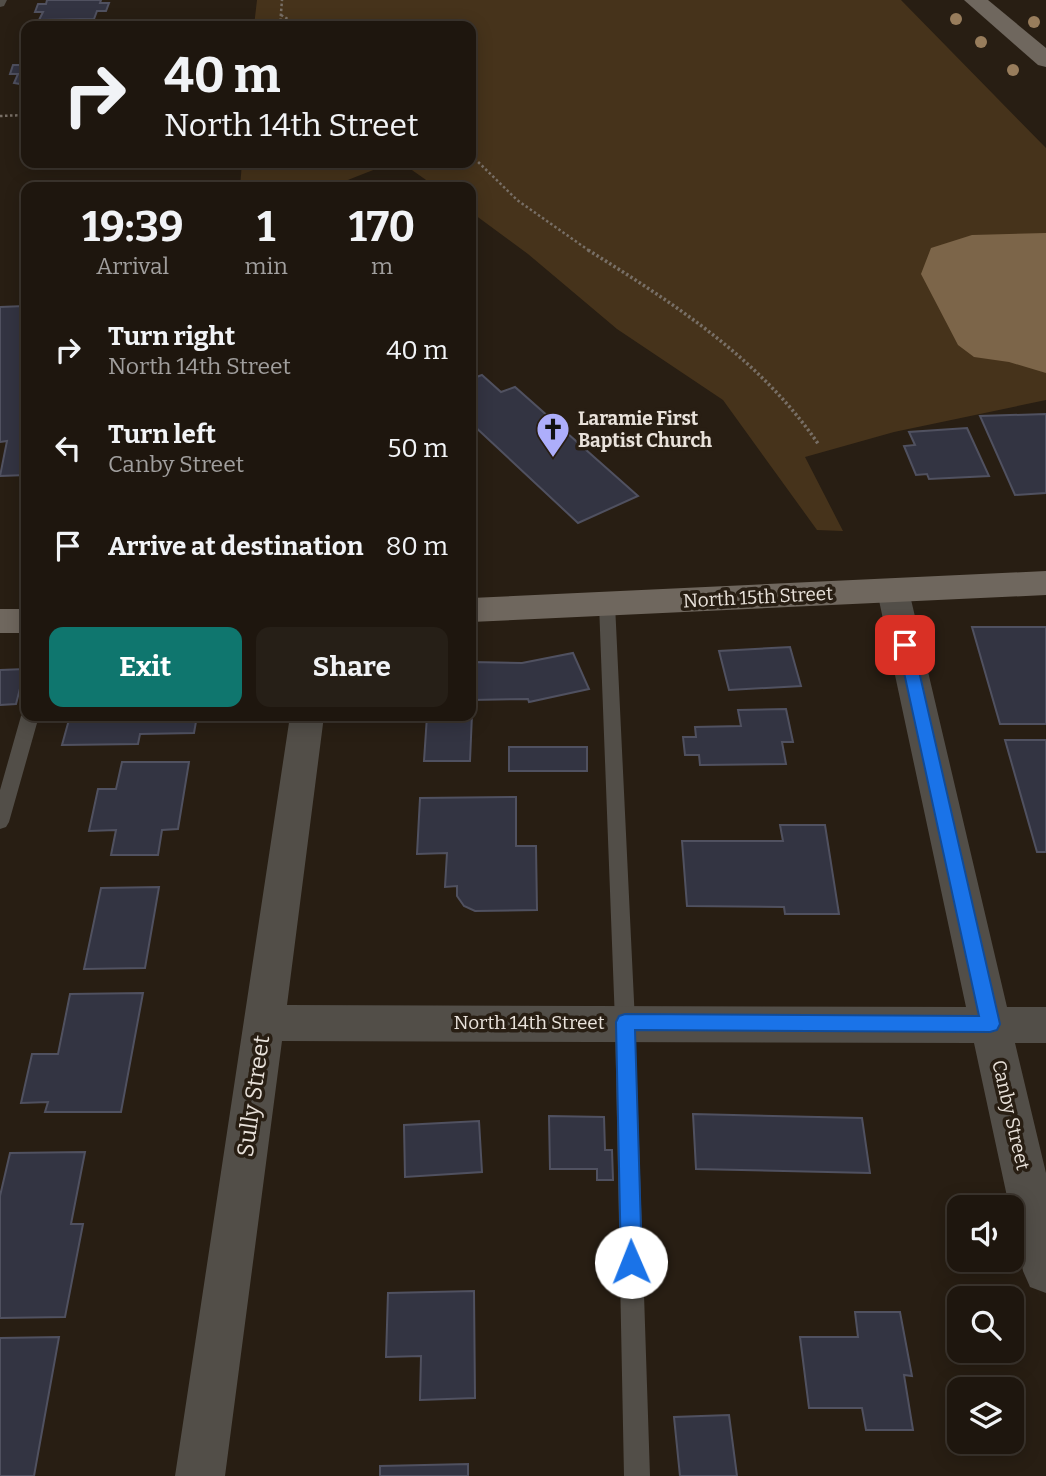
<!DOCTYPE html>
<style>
body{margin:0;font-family:Bitter,serif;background:#261f17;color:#f1f3f6;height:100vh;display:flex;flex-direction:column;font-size:26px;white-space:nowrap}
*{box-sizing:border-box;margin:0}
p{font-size:23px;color:#a19f9e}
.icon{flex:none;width:38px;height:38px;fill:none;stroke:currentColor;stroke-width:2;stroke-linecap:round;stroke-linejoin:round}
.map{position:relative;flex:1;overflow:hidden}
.details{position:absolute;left:21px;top:182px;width:455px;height:539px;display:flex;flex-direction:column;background:#1e160e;border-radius:14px;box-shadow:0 4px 18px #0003,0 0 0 2px #3c352e}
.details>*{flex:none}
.guide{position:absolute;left:21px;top:21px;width:455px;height:147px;border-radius:14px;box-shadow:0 4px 18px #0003,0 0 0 2px #3c352e;background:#1e160e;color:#f1f3f6;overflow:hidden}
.controls{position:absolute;left:947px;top:1195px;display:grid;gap:14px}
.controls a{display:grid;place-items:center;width:77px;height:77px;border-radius:14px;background:#1e160e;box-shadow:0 4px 18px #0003,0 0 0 2px #3c352e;font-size:35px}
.pin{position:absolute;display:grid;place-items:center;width:60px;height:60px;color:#fff;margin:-30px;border-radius:14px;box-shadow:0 4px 10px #0006}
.me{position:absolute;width:77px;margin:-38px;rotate:359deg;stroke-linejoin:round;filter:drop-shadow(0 0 5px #0008)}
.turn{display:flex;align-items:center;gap:24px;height:147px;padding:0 28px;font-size:32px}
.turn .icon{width:91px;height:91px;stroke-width:2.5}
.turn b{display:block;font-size:49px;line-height:60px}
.eta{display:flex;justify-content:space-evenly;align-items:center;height:119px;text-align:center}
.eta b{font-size:42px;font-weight:700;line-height:49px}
.action{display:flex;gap:14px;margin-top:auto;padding:14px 28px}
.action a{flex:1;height:80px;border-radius:14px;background:#0f766e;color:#fff;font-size:28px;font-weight:700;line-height:80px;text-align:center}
.action a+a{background:#261f17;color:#f1f3f6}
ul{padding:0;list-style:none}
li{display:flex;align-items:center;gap:21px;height:98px;padding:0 28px}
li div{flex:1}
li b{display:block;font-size:26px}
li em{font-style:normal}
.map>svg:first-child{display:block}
</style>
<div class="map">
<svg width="1046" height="1476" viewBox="0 0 1046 1476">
<rect width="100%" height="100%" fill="#281e13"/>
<g fill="#46331b">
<polygon points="257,0 901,0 1046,148 1046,400 894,432 805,457 843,531 817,530 723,400 617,329 528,254 471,212 471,187 436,187 402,163 471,163 471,26 254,26"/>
<polygon points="242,163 391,163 330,187 240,187"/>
</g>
<polygon fill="#7c6549" points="1046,233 1046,373 1009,362 974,357 958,345 921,274 931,248 972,235"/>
<g fill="#333442" stroke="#505160" stroke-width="2">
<polygon points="47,0 101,0 100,3 109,3 106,11 97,11 94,19 39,20 43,12 35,12 38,4 46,4"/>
<polygon points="26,53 26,85 14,83 18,74 10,74 13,65 21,65"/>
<polygon points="24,306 26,475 0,476 7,441 0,442 0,307"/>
<polygon points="482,375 501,392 515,387 638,496 578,523 471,423 471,379"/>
<polygon points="1046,414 1046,493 1015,495 980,416"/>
<polygon points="967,428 989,476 929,479 927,474 916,475 904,446 915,445 909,432"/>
<polygon points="972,627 1046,627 1046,724 1000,724"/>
<polygon points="790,647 801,686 729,690 719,651"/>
<polygon points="573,653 589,689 529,702 528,699 471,700 471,666 473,666 473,662 522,663"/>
<polygon points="25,669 16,704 0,705 0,670"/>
<polygon points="786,709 793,742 782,742 786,764 700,765 699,755 685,755 683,737 696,737 695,727 741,726 738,710"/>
<polygon points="471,714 472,714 470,761 424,761 427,716"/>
<polygon points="70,716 197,716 194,733 140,734 138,744 62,745"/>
<polygon points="1005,740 1046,740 1046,852 1037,852"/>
<rect x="509" y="747" width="78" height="24"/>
<polygon points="122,762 189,762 178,829 162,830 158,855 111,855 116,830 89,831 98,789 116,789"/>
<polygon points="516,797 516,846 536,846 537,910 475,911 464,906 457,896 457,886 445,887 447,853 417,854 420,798"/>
<polygon points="780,825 825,825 839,914 785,914 784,907 687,906 682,841 783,841"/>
<polygon points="159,887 145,968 84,969 101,888"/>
<polygon points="143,993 121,1112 45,1112 48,1102 21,1103 32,1054 58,1054 70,994"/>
<polygon points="693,1114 862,1118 870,1173 696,1169"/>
<polygon points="549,1116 604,1117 605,1150 612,1150 613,1180 597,1180 597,1169 550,1169"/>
<polygon points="479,1121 482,1172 405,1177 404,1125"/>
<polygon points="85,1152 71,1224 83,1224 65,1317 0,1318 0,1196 10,1153"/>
<polygon points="474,1291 475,1398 420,1400 421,1356 386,1357 388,1293"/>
<polygon points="855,1312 900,1312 912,1376 904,1375 913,1430 866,1430 862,1408 809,1408 800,1337 858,1337"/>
<polygon points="59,1337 34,1476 0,1476 0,1338"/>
<polygon points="729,1415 737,1476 680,1476 674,1417"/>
<polygon points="468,1464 468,1476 380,1476 380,1466"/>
</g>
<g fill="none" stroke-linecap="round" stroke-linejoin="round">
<g stroke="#786f66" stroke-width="2.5" stroke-dasharray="2.5 2.5" stroke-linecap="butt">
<polyline points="281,15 300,26"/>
<polyline points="280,26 282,0"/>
<polyline points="0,116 26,115"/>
<polyline points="471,155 517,200 591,252"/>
</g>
<path stroke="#786f66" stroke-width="3.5" stroke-dasharray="2.5 2.5" stroke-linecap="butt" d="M 588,250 C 675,304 761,360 819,445"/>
<g fill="#524e48" fill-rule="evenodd">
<polygon points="0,0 7,0 4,6 0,7"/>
<polygon points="607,598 615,604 635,1022 650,1476 624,1476 615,1022 599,604"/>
<polygon points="26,711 26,716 39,716 9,822 6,827 0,829 0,790 21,716"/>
</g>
<polygon fill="#524e48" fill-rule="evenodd" points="893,580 904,583 909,591 1007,1007 1046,1007 1046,1043 1015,1043 1046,1173 1046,1293 1030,1287 1023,1271 974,1043 282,1041 225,1476 175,1476 290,716 324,716 287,1005 966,1007 877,591 882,583"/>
<g fill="#6f675e" fill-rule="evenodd">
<polygon points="964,0 988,0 1046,48 1046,67 1038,65"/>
<polygon points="1046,571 1046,595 471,622 471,598"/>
<rect x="0" y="609" width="26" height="24"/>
</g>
</g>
<g fill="#987d5c">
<circle cx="956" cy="19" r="6"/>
<circle cx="1034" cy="22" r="6"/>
<circle cx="981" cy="42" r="6"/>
<circle cx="1013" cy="70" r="6"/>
</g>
<polygon fill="#1a73e8" stroke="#114b97" stroke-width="2" points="905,640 913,645 1000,1024 997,1030 990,1032 635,1030 642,1262 639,1270 631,1273 624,1270 621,1262 616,1022 619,1016 625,1014 979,1016 898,645"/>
<defs>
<symbol id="church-pin" viewBox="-11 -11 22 30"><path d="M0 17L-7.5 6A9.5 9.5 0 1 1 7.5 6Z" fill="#adaefb" stroke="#281e13"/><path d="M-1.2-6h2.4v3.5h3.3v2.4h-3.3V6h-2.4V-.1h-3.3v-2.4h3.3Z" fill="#111"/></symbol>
</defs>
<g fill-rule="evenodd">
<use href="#church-pin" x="534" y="410" width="38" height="52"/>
</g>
<g text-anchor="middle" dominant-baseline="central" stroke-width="7" stroke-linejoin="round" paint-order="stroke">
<g font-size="19" font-weight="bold" fill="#e9e2db" stroke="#281e13" text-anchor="start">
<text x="578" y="418">Laramie First<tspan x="578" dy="22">Baptist Church</tspan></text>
</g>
<g font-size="19" fill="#e9e2db" stroke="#281e13">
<text transform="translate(758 597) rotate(-3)">North 15th Street</text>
<text x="529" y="1022">North 14th Street</text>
<text transform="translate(1011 1115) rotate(77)">Canby Street</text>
</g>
<g font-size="23" fill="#e9e2db" stroke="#281e13">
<text transform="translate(253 1096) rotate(-82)">Sully Street</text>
</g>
</g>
</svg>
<div class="controls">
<a><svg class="icon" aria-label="sound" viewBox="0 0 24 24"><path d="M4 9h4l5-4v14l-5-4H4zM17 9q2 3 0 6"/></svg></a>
<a><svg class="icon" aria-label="search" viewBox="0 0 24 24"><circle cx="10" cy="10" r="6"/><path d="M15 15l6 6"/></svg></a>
<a><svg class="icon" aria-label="layers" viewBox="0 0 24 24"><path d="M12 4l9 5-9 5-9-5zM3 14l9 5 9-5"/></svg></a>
</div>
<div class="pin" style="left:905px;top:645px;background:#d93025"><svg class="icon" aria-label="arrive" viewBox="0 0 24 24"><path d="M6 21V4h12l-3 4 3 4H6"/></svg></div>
<svg class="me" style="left:631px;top:1262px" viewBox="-20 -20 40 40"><circle r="19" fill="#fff"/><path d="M0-13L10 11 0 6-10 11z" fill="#1a73e8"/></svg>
<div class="guide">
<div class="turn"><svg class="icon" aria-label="right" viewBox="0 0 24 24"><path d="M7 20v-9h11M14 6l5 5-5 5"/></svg><div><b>40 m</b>North 14th Street</div></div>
</div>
<section class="details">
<div class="eta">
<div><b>19:39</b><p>Arrival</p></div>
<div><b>1</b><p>min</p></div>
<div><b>170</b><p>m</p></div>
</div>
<ul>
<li><svg class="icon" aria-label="right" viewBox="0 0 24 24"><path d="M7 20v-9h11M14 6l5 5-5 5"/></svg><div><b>Turn right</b><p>North 14th Street</p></div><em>40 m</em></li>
<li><svg class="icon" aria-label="left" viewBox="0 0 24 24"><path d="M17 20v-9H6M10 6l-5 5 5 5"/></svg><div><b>Turn left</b><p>Canby Street</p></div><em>50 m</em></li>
<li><svg class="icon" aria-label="arrive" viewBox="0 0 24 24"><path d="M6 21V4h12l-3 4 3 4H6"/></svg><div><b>Arrive at destination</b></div><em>80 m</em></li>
</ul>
<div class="action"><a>Exit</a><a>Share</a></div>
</section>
</div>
